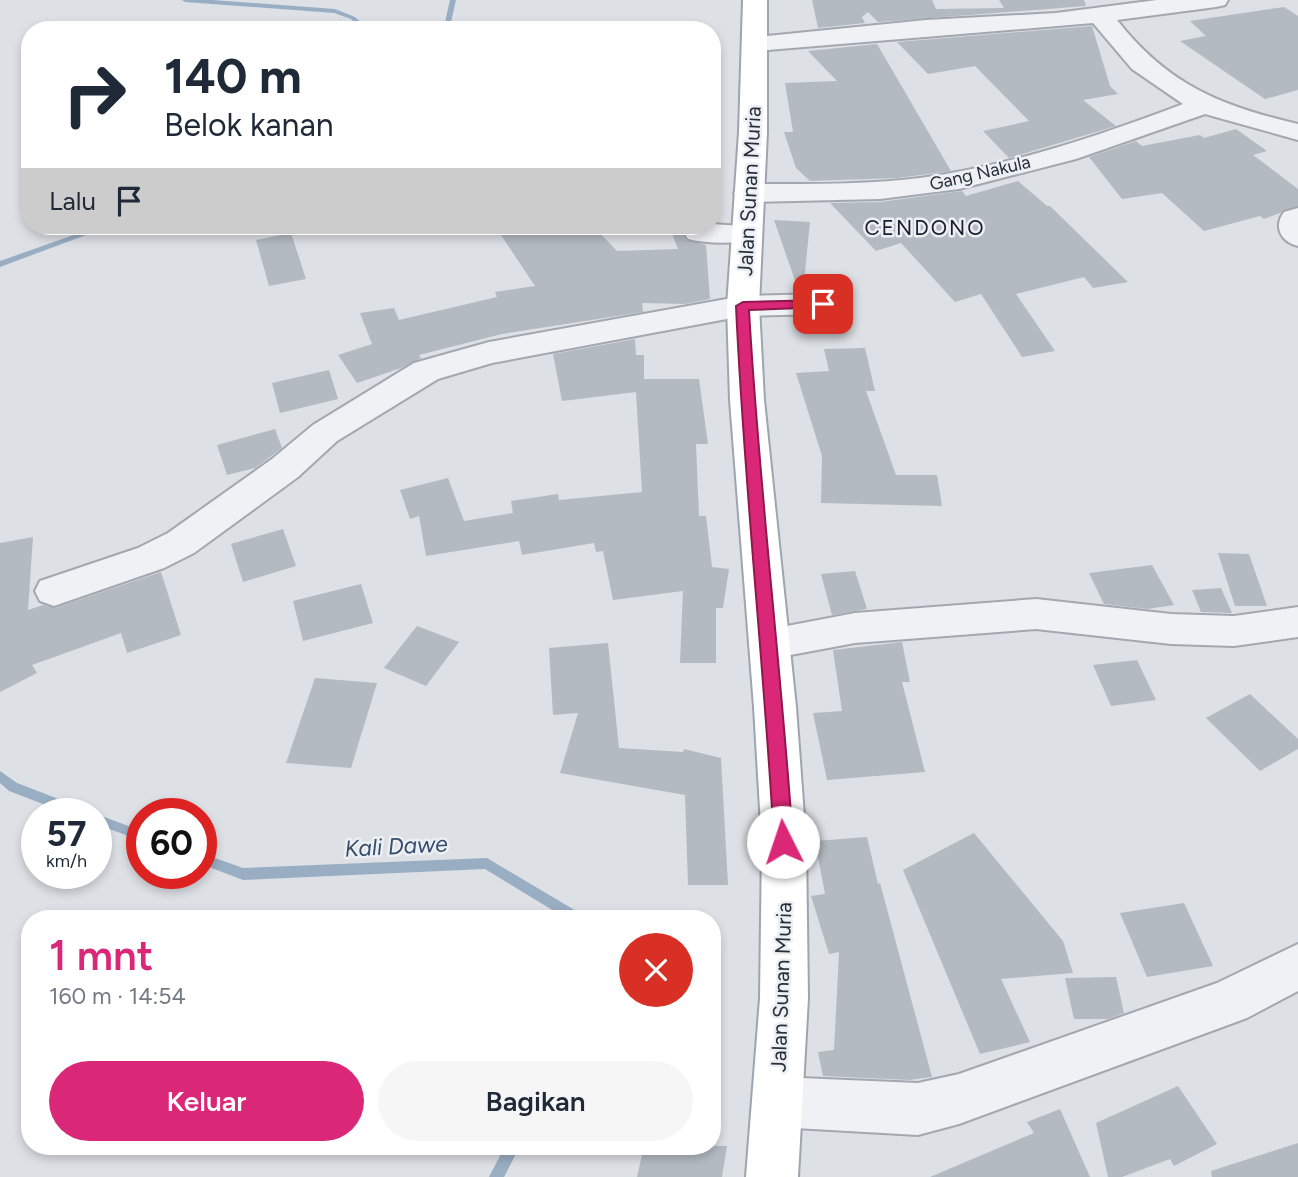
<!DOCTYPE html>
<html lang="id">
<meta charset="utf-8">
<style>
body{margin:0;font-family:Figtree,sans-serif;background:#f6f6f7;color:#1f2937;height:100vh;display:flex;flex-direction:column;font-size:26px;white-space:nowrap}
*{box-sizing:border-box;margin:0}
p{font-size:23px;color:#747a83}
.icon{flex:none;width:38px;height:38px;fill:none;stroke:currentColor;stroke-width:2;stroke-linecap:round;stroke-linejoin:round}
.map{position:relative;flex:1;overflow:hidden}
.details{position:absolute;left:21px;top:910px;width:700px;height:245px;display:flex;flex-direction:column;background:#fff;border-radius:28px;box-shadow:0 4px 10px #0003}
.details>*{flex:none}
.hud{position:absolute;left:21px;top:21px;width:700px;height:214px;border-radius:28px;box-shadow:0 4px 10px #0003;background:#fff;color:#1f2937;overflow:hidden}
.speed{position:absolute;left:21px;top:798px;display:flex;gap:14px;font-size:35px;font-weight:700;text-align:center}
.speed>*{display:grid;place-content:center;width:91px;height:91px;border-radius:50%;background:#fff;box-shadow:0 4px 10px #0003;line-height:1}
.speed small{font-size:18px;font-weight:400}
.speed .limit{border:10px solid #d22;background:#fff;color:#111}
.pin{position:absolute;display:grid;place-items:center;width:60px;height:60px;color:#fff;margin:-30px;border-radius:14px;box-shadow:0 4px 10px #0006}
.me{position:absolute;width:77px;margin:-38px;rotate:356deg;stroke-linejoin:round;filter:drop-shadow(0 0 5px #0008)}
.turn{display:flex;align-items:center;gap:24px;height:147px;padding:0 28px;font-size:32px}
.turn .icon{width:91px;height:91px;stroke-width:2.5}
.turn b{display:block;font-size:49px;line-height:60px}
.then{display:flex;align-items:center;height:66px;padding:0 28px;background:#0003;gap:14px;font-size:26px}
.round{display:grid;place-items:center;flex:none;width:74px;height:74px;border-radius:37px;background:#f6f6f7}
.head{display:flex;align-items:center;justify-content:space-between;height:119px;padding:0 28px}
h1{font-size:42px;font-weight:600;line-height:52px;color:#db2777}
.button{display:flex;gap:14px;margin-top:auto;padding:14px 28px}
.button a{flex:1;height:80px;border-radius:42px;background:#db2777;color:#fff;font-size:28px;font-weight:600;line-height:80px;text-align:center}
.button a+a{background:#f6f6f7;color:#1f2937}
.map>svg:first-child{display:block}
</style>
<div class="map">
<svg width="1298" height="1177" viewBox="0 0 1298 1177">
<rect width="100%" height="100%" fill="#dde0e5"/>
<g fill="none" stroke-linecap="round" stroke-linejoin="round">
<g fill="#9aaec3" fill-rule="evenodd">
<polygon points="182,0 212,0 335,9 355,17 369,30 362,30 351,19 334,13 185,2"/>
<polygon points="450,0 456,0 451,22 453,30 447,30 445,22"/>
<polygon points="99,226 110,226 0,267 0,261"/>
<polygon points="0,771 17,783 87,810 89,814 69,814 9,791 0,783"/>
<polygon points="96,814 142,831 142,841 96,824"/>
<polygon points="201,853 243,868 487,858 583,915 585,919 567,919 485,869 243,880 201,864"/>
<polygon points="505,1146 520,1146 504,1177 489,1177"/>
</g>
</g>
<g fill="#b4bac2">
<polygon points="812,0 932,0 936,9 1004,8 999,0 1084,0 1086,6 878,22 868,12 862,17 865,23 818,28"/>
<polygon points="1284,7 1298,16 1298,90 1265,99 1180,41 1206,36 1190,21"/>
<polygon points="1092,26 1110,86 1118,94 1083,100 1116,126 1009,158 983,131 1029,121 975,66 928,74 897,42"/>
<polygon points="877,44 951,171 898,178 810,181 796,168 784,132 793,132 785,83 837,81 808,51"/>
<polygon points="1236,129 1267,151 1253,155 1298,189 1298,206 1264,219 1260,216 1204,231 1162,193 1122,199 1089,157 1136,141 1142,146 1200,135 1204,138"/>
<polygon points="1018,181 1047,206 1050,206 1128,282 1093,288 1084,277 1016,294 1055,351 1022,357 981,294 955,302 901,243 876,251 830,203 880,202 962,191 966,196"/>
<polygon points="774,220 810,222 803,292 799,292"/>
<polygon points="495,226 593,226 617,251 678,249 669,226 686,226 682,234 686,240 706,245 710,299 685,304 642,303 643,312 502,334 419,355 421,358 401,368 357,383 338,355 372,344 360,313 394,308 399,320 497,297 495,292 535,286"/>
<polygon points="291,233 306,279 269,286 256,240"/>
<polygon points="635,339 636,355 644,355 644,379 699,379 708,444 696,444 699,516 706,516 712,567 729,569 723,608 716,608 716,663 680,663 683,591 613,600 603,551 596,552 594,543 522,555 519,541 426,556 419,516 410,519 400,490 448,478 464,521 513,513 511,501 558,494 559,500 642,492 636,392 562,401 553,354"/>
<polygon points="865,348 875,391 866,391 896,475 937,475 942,506 821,503 822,456 796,373 829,371 824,349"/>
<polygon points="329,370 338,399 280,413 272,383"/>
<polygon points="275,429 282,448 255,468 227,475 217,445"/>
<polygon points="283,529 296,566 243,582 231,544"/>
<polygon points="33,537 28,610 43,605 55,608 161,572 181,635 127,653 121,633 32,665 37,673 0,692 0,543"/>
<polygon points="1218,553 1249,554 1267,606 1235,606"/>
<polygon points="1152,565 1174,605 1147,609 1104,604 1089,573"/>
<polygon points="855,571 867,609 832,615 821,574"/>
<polygon points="361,584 373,623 303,641 293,601"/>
<polygon points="1221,588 1232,613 1201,612 1192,590"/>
<polygon points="417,626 459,642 426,686 384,668"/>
<polygon points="902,642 910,682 902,682 925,772 827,780 813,713 842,711 833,650"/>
<polygon points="608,643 619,748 683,752 684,749 721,758 728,885 688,885 685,795 560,773 578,713 553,715 549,648"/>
<polygon points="1137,660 1156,700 1111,706 1093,665"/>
<polygon points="315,678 377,683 351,768 286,763"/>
<polygon points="1250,694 1298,739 1298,749 1260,771 1206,718"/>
<polygon points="974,833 1063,941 1073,973 1001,979 1030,1042 980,1054 903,870"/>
<polygon points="867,837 878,884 880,883 932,1077 910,1080 823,1076 818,1052 834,1050 839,952 829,954 811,896 825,894 815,841"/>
<polygon points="1184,903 1213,966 1147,977 1120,913"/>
<polygon points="1116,977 1124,1013 1108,1019 1074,1019 1065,978"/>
<polygon points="1178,1086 1217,1144 1174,1166 1170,1159 1122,1177 1108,1177 1096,1123"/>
<polygon points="1060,1109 1090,1177 930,1177 1034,1133 1027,1122"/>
<polygon points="1298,1143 1298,1177 1212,1177 1211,1171"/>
<polygon points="644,1146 727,1146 722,1177 637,1177"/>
</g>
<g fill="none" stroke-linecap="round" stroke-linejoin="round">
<defs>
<g id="street">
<path d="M 1157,0 L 1228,0 L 1225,5 L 1216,7 L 1117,20 C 1167,84 1220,106 1298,124 L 1298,140 L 1205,114 L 1076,159 L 959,189 L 880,199 L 748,202 L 738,199 L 734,193 L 738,187 L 748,184 C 805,184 863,185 920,178 C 1010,166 1098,136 1183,104 L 1132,69 L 1093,23 L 755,51 L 746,48 L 742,43 L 746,38 L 926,20 L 1056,13 Z"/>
<path d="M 1298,208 L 1298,246 C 1281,242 1273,227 1284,212 Z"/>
<path d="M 712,224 L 756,227 L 760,233 L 756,239 C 735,244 709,244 688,239 L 684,233 L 688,227 Z"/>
<polygon points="823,294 834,297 839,304 834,311 823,314 743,316 492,363 438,379 337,441 298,477 194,553 164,568 54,606 40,601 35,591 40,581 138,548 168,533 272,459 313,425 414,363 489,342 743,296"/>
<polygon points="1036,599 1171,614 1234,616 1298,607 1298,637 1234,646 1171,644 1036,629 855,643 769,659 755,654 749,643 755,632 855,613"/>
<polygon points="1298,944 1298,991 1247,1018 959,1124 918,1135 777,1127 759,1120 752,1102 759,1084 777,1077 918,1083 959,1074 1217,983"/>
</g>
<polygon id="primary" points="743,0 767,0 767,132 759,306 764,400 796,707 806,843 808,998 798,1177 746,1177 760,998 762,843 754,707 730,400 727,306 739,132"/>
</defs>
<use href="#street" stroke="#a3a7af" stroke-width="4"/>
<use href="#primary" stroke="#9da5b0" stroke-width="4"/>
<use href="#street" fill="#eff1f4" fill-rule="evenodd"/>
<use href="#primary" fill="#fff" fill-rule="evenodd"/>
</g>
<path fill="#db2777" stroke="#8e194d" stroke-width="2" d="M 823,300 L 829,304 L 827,307 L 749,310 C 759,488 781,665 793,842 L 790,848 L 783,851 L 777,848 L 774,842 C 764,663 744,485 736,306 L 743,302 Z"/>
<g text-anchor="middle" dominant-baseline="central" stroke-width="5" stroke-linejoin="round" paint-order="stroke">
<g font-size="18" fill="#282f3b" stroke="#eceff3">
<text transform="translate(980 173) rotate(-13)">Gang Nakula</text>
</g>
<g font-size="21" fill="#282f3b" stroke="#eceff3">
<text transform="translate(749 191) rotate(-87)">Jalan Sunan Muria</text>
<text transform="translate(781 987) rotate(-88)">Jalan Sunan Muria</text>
</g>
<g font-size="21" letter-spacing="2" fill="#1a202b" stroke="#eceff3">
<text x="925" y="227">CENDONO</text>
</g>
<g font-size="23" font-style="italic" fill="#354e6b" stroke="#eceff3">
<text transform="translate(396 846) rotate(-3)">Kali Dawe</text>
</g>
</g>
</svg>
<div class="speed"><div>57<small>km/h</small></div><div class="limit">60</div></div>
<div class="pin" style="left:823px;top:304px;background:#d93025"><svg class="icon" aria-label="arrive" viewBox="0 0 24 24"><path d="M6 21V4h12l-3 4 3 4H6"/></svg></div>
<svg class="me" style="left:783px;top:842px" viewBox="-20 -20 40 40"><circle r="19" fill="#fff"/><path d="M0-13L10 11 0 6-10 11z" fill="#db2777"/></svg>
<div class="hud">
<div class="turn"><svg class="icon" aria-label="right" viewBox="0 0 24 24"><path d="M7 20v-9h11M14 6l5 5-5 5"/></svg><div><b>140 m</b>Belok kanan</div></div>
<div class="then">Lalu<svg class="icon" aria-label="arrive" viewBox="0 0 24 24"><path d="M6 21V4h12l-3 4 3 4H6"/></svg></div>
</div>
<section class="details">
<div class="head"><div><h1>1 mnt</h1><p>160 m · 14:54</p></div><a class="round" style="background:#d93025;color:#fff"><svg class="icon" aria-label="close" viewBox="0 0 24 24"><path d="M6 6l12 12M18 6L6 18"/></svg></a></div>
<div class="button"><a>Keluar</a><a>Bagikan</a></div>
</section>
</div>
